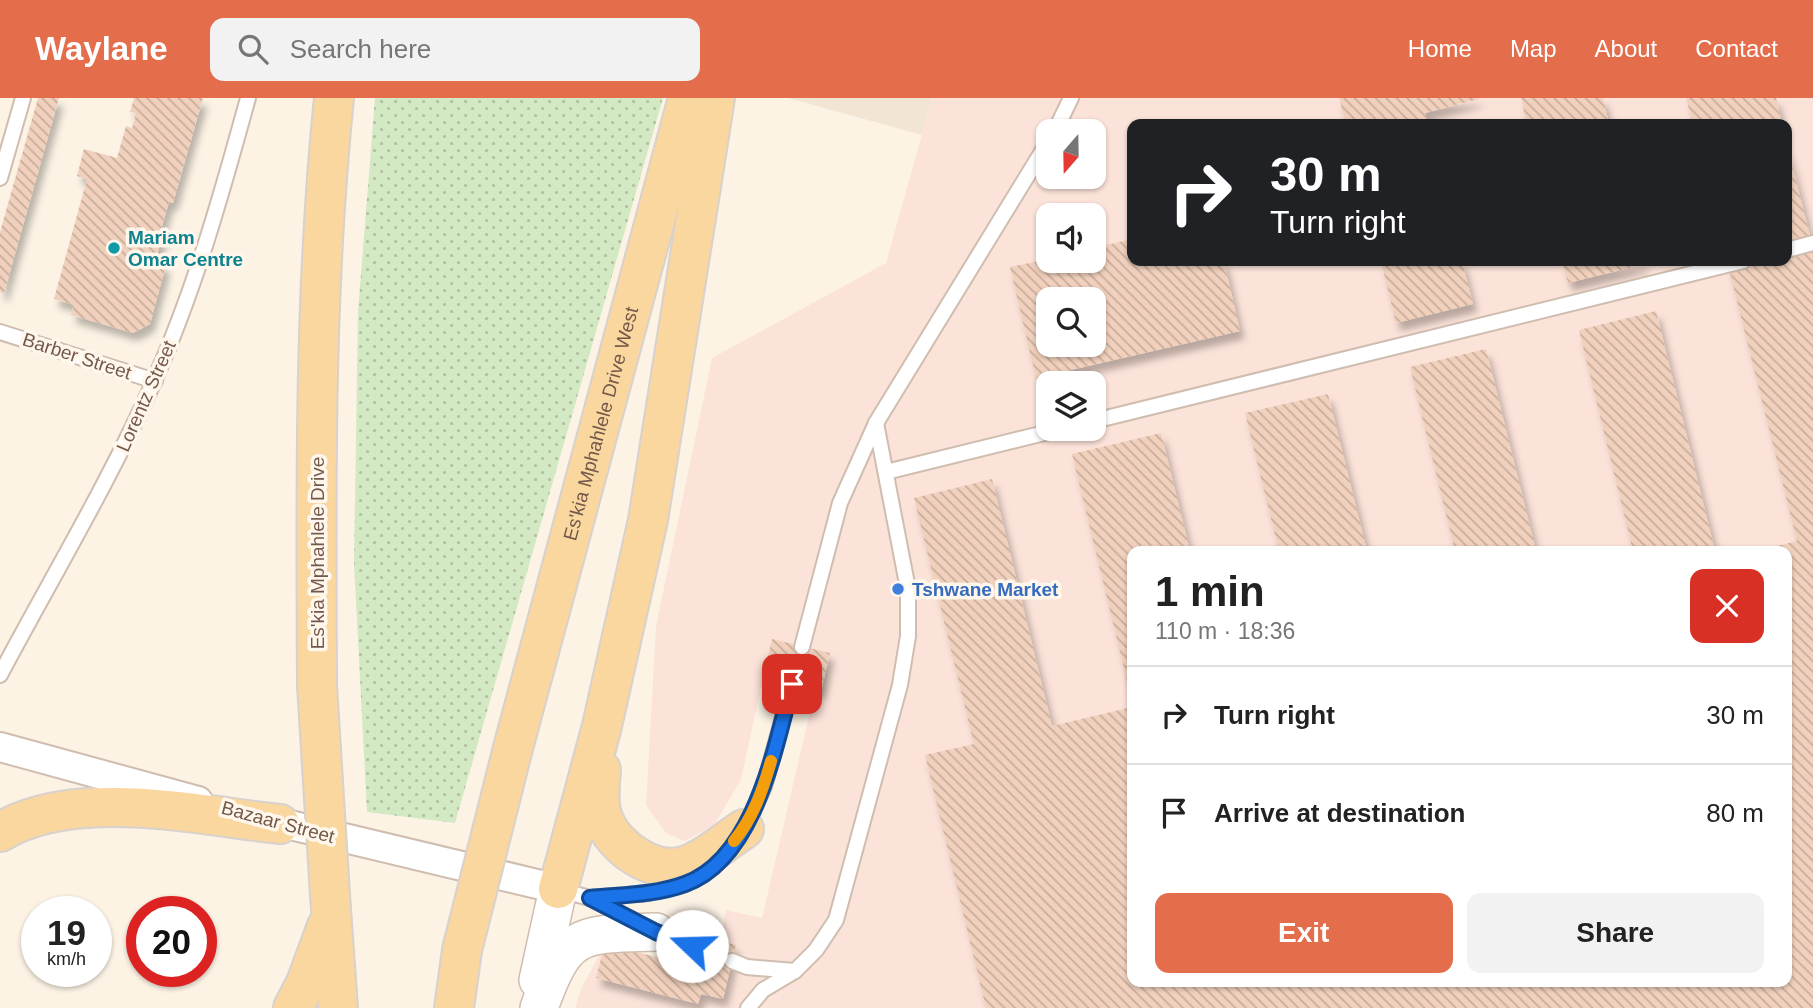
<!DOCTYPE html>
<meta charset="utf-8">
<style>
body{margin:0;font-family:Helvetica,sans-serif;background:#f2f2f2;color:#222;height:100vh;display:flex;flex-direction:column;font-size:26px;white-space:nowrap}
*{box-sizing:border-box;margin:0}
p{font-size:23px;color:#767676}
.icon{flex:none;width:38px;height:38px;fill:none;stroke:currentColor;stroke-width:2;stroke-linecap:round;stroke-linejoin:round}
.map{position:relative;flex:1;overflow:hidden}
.panel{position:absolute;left:1127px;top:448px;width:665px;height:441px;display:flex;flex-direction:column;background:#fff;border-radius:14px;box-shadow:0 2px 5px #0004}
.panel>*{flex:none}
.banner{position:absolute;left:1127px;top:21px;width:665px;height:147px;border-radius:14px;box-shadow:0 2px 5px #0004;background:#202124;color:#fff;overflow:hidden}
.needle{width:46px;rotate:200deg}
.controls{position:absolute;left:1036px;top:21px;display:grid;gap:14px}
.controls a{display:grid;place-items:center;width:70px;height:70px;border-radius:14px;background:#fff;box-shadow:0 2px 5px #0004;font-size:35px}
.speed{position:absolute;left:21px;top:798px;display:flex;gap:14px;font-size:35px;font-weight:700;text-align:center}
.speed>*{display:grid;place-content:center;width:91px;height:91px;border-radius:50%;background:#fff;box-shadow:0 2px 5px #0004;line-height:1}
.speed small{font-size:18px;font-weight:400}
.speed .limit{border:10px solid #d22;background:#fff;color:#111}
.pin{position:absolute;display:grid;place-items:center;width:60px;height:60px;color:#fff;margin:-30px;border-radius:14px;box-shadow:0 4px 10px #0006}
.me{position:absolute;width:77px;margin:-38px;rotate:291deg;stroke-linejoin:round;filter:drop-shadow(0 0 5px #0008)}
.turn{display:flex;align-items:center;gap:24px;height:147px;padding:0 28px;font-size:32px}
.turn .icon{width:91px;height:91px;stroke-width:2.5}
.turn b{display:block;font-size:49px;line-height:60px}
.round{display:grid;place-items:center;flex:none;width:74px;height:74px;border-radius:14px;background:#f2f2f2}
.overview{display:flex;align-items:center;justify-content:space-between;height:119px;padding:0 28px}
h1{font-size:42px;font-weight:700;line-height:52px}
.primary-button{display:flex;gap:14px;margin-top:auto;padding:14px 28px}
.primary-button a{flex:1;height:80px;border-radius:14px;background:#e46d4c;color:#fff;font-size:28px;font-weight:700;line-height:80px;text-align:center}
.primary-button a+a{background:#f2f2f2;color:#222}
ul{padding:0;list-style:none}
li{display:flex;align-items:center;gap:21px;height:98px;padding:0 28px;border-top:2px solid #e0e0e0}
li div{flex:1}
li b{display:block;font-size:26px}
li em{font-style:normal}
header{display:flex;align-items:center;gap:42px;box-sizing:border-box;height:98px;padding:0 35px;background:#e46d4c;color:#fff}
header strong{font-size:33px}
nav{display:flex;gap:38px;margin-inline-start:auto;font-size:24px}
.search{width:490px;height:63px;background:#f2f2f2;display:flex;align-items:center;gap:18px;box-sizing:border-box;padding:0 24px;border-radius:14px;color:#767676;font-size:26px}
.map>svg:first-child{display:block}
</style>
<header>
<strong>Waylane</strong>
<div class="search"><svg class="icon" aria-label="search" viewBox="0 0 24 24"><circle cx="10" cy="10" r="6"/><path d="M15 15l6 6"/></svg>Search here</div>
<nav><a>Home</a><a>Map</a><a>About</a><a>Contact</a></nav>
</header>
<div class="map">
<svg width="1813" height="910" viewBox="0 0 1813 910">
<defs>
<pattern id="grass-dots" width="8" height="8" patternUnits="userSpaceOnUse" patternTransform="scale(1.75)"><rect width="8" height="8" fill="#d3e9c4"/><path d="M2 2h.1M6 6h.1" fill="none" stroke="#b0c0a1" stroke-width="1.8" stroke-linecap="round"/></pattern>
<pattern id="building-back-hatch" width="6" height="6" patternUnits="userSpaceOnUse" patternTransform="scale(1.75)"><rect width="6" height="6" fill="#f1d1bd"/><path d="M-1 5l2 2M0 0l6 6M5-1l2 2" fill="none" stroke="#c8ad9c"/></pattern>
<filter id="shadow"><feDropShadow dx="4.5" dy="8" stdDeviation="3.5" flood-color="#0004"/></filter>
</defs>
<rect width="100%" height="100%" fill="#fcf3e5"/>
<polygon fill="#f3e5d4" points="788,0 932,0 922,37"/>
<path fill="#fce3d9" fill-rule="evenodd" d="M 932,0 L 1813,0 L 1813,910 L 575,910 L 582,889 L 605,846 L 706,872 L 714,842 L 720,843 L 726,812 L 762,820 L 815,592 L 763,580 L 741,682 L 714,727 L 685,743 L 666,735 L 646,707 L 656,528 L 712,260 L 886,165 ZM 1132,26 L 1787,26 L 1787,163 L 1132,163 ZM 1048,33 L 1094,33 L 1094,79 L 1048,79 ZM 1048,117 L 1094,117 L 1094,163 L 1048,163 ZM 1048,201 L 1094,201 L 1094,247 L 1048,247 ZM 1048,285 L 1094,285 L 1094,331 L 1048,331 ZM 1132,453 L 1787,453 L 1787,884 L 1132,884 Z"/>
<polygon fill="url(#grass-dots)" points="375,0 663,0 455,725 367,714 354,465 358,214"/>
<g fill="url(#building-back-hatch)" fill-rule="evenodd" filter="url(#shadow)">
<polygon points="38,0 59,0 4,195 0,194 0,134"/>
<polygon points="134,0 203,0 173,105 169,104 160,135 163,136 155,164 166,167 150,226 133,235 71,217 74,207 54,201 87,81 77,78 84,51 117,60 126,28 132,30 136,15 130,14"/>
<polygon points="1339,0 1479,0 1479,1 1425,15 1428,26 1346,26"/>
<polygon points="1521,0 1603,0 1609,26 1527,26"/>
<polygon points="1686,0 1776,0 1782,26 1693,26"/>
<polygon points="1787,48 1813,149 1813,910 986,910 925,657 974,646 914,400 992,381 1052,628 1132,609 1132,884 1787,884 1787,453 1760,452 1797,443 1727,163 1787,163"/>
<path d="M 1132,141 L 1132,163 L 1224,163 L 1240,233 L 1036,280 L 1010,169 L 1048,161 L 1094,163 L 1094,150 ZM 1048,201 L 1094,201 L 1094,247 L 1048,247 Z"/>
<polygon points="1381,163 1462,163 1473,206 1396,225"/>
<polygon points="1562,163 1644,163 1645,166 1568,185"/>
<polygon points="1656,213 1715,453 1633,453 1579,232"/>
<polygon points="1486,251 1536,453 1455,453 1410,269"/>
<polygon points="1328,296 1367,453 1279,453 1245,315"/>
<polygon points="1161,335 1190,453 1132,453 1131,599 1072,356"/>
<polygon points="772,541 830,555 821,593 763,579"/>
<polygon points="714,842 736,847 723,901 701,896 698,906 596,880 605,846 707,872"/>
</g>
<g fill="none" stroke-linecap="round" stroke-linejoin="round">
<defs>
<g id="service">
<polyline points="1055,33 1071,0"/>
<polyline points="0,80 23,0"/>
<polyline points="1787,152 1813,145"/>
<polyline points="0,234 155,283"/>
<polyline points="1094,323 1743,163"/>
<polyline points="886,374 1061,331"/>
<polyline points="802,549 840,405 876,325 1048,44"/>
<path d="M 0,577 C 52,479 110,383 155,281 C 195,191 222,95 248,0"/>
<polyline points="745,730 764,689 792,586"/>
<polyline points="559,792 590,800 637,824"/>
<polyline points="590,800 649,795 694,781"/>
<polyline points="655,834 711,855"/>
<polyline points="732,863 747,869 795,873 816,852 836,822 900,587 908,538 908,491 876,325"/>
<polyline points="748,910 763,892 795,873"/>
</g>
<g id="minor">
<polyline points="0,649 198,703"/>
<polyline points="261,720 558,791"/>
</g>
<g id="tertiary">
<polyline points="538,882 558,791"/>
<path d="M 539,910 C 566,833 579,836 656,834"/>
</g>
<g id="primary">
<path d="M 317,587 C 316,391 314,194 334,0"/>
<path id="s1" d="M 513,650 L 688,0"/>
<path d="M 601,672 C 600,688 597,705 603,720 C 614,751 658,780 690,766 C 709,758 727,742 744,731"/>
<path d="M 0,734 C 77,689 195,717 280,726"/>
<polyline points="558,791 602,628 648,422 715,0"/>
<polyline points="330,797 338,910"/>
<polyline points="293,910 306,885 327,828"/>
<polyline points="454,910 462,852"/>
</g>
</defs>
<use href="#service" stroke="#cfbdaf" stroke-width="18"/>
<use href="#minor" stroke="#cfbdaf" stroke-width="32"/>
<use href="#tertiary" stroke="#cfbdaf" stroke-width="40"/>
<use href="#primary" stroke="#d8d1cd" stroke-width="42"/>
<use href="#service" stroke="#fff" stroke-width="14"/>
<use href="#minor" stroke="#fff" stroke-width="28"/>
<use href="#tertiary" stroke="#fff" stroke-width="37"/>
<use href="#primary" stroke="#f9d79f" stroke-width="38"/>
<defs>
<g id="primary-bridge">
<polyline points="317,587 330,797"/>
<polyline points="462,852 513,650"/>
</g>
</defs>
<use href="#primary-bridge" stroke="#d8d1cd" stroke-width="42" stroke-linecap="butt"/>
<use href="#primary-bridge" stroke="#f9d79f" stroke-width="38"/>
</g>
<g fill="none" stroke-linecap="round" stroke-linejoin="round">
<defs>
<path id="route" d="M 692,848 L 656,834 L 590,800 C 621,797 655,797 685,786 C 755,761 775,649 792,586"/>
</defs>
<use href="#route" stroke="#114b97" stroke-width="18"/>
<use href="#route" stroke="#1a73e8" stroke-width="12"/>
<path stroke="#f59e0b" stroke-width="12" d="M 734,743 C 753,720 763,692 771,663"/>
</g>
<circle fill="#0f9aa8" stroke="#fff7eb" stroke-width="2.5" cx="114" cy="150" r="7"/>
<circle fill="#3f7fe0" stroke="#fff7eb" stroke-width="2.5" cx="898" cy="491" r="7"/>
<g text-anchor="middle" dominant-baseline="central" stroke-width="7" stroke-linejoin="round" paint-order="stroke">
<g font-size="19" font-weight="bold" fill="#0d838f" stroke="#fff7eb" text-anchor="start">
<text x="128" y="139">Mariam<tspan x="128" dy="22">Omar Centre</tspan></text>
</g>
<g font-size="19" fill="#74594b" stroke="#fff7eb">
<text transform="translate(77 258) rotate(18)">Barber Street</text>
<text transform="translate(146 298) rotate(-66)">Lorentz Street</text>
<text stroke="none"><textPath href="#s1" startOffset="336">Es'kia Mphahlele Drive West</textPath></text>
<text transform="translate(317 455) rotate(-90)">Es'kia Mphahlele Drive</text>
<text transform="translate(278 724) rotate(15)">Bazaar Street</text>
</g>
<g font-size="19" font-weight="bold" fill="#366cbe" stroke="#fff7eb" text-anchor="start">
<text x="912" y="491">Tshwane Market</text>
</g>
</g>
</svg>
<div class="controls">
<a><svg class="needle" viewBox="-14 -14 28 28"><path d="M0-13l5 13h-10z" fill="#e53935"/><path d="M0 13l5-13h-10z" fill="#767676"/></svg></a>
<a><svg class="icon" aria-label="sound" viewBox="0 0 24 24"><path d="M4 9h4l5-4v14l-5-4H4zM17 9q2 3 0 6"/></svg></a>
<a><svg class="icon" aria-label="search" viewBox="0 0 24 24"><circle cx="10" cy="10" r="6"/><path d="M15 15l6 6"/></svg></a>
<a><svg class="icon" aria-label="layers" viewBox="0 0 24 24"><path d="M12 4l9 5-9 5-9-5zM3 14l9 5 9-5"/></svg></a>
</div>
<div class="speed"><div>19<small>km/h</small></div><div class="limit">20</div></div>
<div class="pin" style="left:792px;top:586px;background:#d93025"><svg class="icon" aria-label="arrive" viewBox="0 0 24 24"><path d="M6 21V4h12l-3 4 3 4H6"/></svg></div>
<svg class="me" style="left:692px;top:848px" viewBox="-20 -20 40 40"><circle r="19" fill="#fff"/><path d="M0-13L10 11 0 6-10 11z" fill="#1a73e8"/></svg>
<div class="banner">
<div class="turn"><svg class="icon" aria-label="right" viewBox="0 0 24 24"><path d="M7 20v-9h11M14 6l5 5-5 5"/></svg><div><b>30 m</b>Turn right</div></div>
</div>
<section class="panel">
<div class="overview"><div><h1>1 min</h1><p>110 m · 18:36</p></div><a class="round" style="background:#d93025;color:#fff"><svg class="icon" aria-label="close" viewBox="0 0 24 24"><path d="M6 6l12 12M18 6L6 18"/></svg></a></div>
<ul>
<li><svg class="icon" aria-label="right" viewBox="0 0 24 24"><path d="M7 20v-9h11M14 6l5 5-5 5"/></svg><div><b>Turn right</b></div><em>30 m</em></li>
<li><svg class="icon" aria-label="arrive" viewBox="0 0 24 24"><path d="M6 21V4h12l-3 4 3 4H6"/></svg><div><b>Arrive at destination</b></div><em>80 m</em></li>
</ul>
<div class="primary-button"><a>Exit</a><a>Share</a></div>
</section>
</div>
